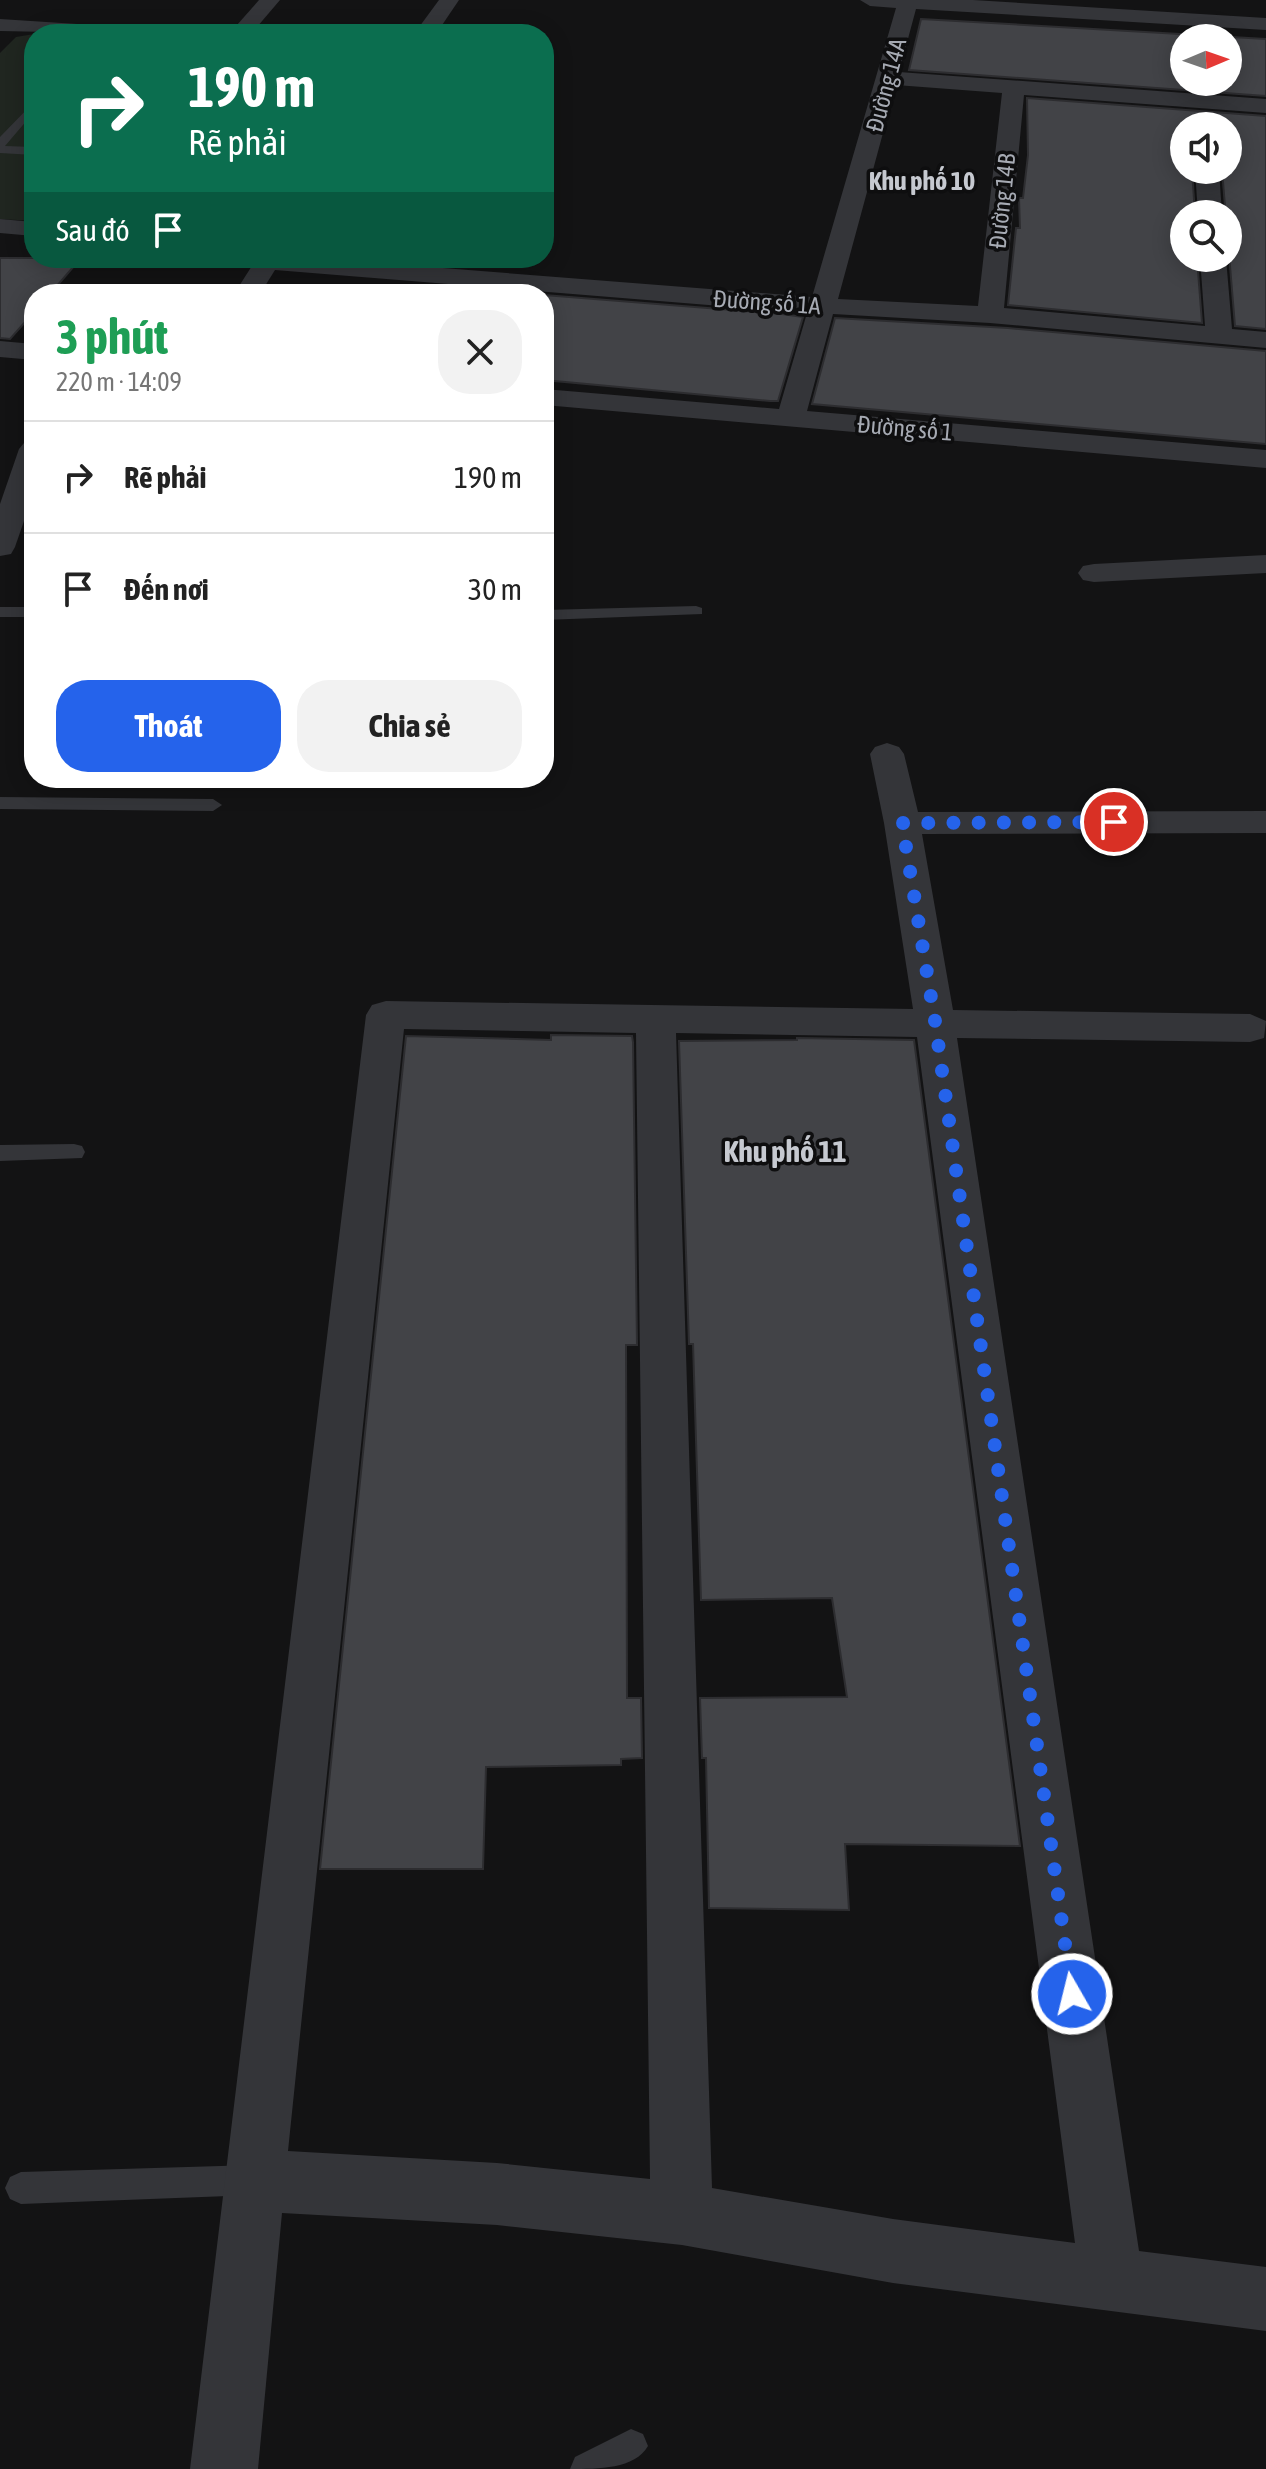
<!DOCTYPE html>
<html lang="vi">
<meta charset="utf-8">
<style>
body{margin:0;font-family:"Asap Condensed",sans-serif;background:#f2f2f2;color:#222;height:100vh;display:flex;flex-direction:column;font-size:30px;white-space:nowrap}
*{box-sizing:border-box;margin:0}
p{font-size:26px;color:#767676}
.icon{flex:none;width:44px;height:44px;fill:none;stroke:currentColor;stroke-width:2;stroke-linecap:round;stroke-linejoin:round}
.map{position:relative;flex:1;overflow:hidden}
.drawer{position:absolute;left:24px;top:284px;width:530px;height:504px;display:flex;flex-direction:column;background:#fff;border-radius:32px;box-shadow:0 4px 20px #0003}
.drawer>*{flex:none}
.banner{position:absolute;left:24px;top:24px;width:530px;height:244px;border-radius:32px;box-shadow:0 4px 20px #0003;background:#0b6e4f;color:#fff;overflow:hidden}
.needle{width:52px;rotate:88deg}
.buttons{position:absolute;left:1170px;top:24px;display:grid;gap:16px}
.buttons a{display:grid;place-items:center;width:72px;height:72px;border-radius:50%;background:#fff;box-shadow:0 4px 20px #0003;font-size:40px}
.pin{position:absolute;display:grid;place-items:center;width:68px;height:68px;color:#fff;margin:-34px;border:4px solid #fff;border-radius:50%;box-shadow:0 2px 8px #0007}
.me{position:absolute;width:88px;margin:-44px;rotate:352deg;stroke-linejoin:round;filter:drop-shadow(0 0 6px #0008)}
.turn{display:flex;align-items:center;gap:28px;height:168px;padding:0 32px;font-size:36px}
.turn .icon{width:104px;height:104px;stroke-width:2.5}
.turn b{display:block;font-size:56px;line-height:68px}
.then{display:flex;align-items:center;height:76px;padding:0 32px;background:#0003;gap:16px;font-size:30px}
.round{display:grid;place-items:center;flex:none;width:84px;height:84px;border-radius:32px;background:#f2f2f2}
.overview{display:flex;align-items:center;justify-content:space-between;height:136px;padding:0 32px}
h1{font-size:48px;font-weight:700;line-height:60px;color:#1e9e55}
.action{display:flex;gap:16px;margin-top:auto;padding:16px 32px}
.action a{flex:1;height:92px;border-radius:32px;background:#2563eb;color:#fff;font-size:32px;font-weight:700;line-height:92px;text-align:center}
.action a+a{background:#f2f2f2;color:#222}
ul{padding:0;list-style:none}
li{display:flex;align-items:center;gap:24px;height:112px;padding:0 32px;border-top:2px solid #e0e0e0}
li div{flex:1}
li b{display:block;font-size:30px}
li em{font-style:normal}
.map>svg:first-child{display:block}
</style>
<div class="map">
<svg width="1266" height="2469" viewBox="0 0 1266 2469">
<rect width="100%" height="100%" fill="#131314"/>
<polygon fill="#202620" points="34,34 34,221 0,219 0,53 16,37"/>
<g fill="#424347" stroke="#2d2d30" stroke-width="2" fill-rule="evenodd">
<path d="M 921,19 L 1266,39 L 1266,96 L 909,70 ZM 1184,38 L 1228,38 L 1228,82 L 1184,82 Z"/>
<polygon points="1027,98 1266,116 1266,329 1235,326 1222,170 1228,170 1228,126 1184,126 1184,170 1192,170 1195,214 1184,214 1184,258 1197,258 1202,323 1008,305 1016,228 1020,228 1019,198 1023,198 1028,155"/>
<polygon points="0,258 81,258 50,294 34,294 34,312 10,339 0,338"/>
<polygon points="544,295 782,314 803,317 778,401 770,401 544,380"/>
<polygon points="835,318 1008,328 1266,351 1266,444 812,404"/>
<polygon points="551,1035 632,1036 633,1042 637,1345 626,1345 627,1698 641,1698 642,1758 621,1759 621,1765 486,1767 483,1869 320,1869 406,1036 551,1040"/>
<polygon points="797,1038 914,1040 1020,1846 845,1844 849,1910 709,1908 706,1758 702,1758 700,1698 847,1697 832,1598 701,1600 693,1344 689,1344 679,1041 797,1040"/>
</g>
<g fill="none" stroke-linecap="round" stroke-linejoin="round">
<g fill="#343539" fill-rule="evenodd">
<polygon points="34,102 34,112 5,146 34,147 34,155 0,153 0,137"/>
<polygon points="696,606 702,608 702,614 544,620 544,610"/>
<rect x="0" y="607" width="34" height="10"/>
<polygon points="0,797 213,799 222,805 213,811 0,809"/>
<polygon points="74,1144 82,1146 85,1152 82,1158 0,1161 0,1145"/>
<polygon points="254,2165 265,2169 269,2180 265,2191 254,2195 21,2204 10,2199 5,2188 10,2177 21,2172"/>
<path d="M 631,2429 L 643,2434 L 648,2446 C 635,2469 598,2469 570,2469 L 575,2457 Z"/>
</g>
<g fill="#343539" fill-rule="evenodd">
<polygon points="259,0 280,0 251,34 229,34"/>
<polygon points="439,0 459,0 436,34 414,34"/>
<path d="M 860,0 L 973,0 L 1266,18 L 1266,30 L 916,9 L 899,72 L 1266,99 L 1266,113 L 1024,95 L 1004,308 L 1205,326 L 1200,258 L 1226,258 L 1232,329 L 1266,332 L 1266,348 L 990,323 L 833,314 L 807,411 L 1266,450 L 1266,468 L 544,405 L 544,389 L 779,409 L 807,313 L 275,270 L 260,294 L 234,294 L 257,258 L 315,258 L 812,297 L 896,8 L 870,6 ZM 896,85 L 1002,93 L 978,306 L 838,299 Z"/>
<polygon points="0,19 139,28 150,34 0,31"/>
<polygon points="1195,170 1219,170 1222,214 1198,214"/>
<polygon points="0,219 34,222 34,236 0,233"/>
<polygon points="0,341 34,344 34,360 0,357"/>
<polygon points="34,440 34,492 15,547 11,554 0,556 0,504 19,449 24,443"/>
<polygon points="1266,555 1266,573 1094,582 1083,580 1078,573 1083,566 1094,564"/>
<path d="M 887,743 L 899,747 L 904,754 L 918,812 L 1266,811 L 1266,833 L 922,834 L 953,1010 L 1250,1014 L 1266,1021 L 1264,1038 L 1250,1042 L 957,1038 L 1139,2251 L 1266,2267 L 1266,2331 L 893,2283 L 682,2245 L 497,2225 L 282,2213 L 258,2469 L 190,2469 L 366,1015 L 372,1005 L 386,1001 L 913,1009 L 884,823 L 870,754 L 875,747 ZM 404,1029 L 636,1033 L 650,2179 L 497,2163 L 288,2151 ZM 676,1033 L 917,1037 L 1075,2243 L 893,2219 L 712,2188 Z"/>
</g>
</g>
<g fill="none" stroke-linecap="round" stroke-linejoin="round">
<polyline stroke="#2563eb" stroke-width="14" stroke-dasharray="0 25.2" points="1072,1994 935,1021 902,823 1114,822"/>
</g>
<g text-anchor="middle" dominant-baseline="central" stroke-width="7" stroke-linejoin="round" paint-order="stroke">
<g font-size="24" fill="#a6aab3" stroke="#0e0e0f">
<text transform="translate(886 85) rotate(-75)">Đường 14A</text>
<text transform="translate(1002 201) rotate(-84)">Đường 14B</text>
<text transform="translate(767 302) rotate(4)">Đường số 1A</text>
<text transform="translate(905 428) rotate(5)">Đường số 1</text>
</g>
<g font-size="26" font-weight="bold" fill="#c6c9d0" stroke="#0e0e0f">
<text x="922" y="181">Khu phố 10</text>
</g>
<g font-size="30" font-weight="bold" fill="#c6c9d0" stroke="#0e0e0f">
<text x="785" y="1151">Khu phố 11</text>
</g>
</g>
</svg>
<div class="buttons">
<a><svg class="needle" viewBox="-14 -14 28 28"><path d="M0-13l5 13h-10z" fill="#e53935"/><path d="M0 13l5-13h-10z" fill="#767676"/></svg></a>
<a><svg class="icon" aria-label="sound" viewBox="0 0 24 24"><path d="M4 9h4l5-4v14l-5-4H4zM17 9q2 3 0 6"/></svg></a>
<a><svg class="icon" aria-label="search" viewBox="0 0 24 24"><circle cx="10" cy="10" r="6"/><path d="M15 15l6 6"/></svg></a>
</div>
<div class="pin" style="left:1114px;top:822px;background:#d93025"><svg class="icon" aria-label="arrive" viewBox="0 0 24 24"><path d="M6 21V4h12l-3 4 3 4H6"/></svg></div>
<svg class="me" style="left:1072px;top:1994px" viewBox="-20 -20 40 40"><circle r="17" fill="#2563eb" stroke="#fff" stroke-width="3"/><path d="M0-11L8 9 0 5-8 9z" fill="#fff"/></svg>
<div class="banner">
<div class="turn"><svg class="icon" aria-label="right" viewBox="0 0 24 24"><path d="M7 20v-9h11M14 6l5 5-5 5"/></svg><div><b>190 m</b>Rẽ phải</div></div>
<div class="then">Sau đó<svg class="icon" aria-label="arrive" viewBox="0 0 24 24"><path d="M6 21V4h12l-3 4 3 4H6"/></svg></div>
</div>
<section class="drawer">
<div class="overview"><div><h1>3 phút</h1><p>220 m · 14:09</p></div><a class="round"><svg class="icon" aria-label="close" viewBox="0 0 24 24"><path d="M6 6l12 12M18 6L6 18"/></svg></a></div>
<ul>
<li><svg class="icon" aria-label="right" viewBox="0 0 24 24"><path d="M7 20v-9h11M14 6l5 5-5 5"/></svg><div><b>Rẽ phải</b></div><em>190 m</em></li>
<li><svg class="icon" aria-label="arrive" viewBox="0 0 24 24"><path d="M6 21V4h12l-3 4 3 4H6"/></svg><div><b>Đến nơi</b></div><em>30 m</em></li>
</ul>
<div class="action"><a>Thoát</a><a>Chia sẻ</a></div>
</section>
</div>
